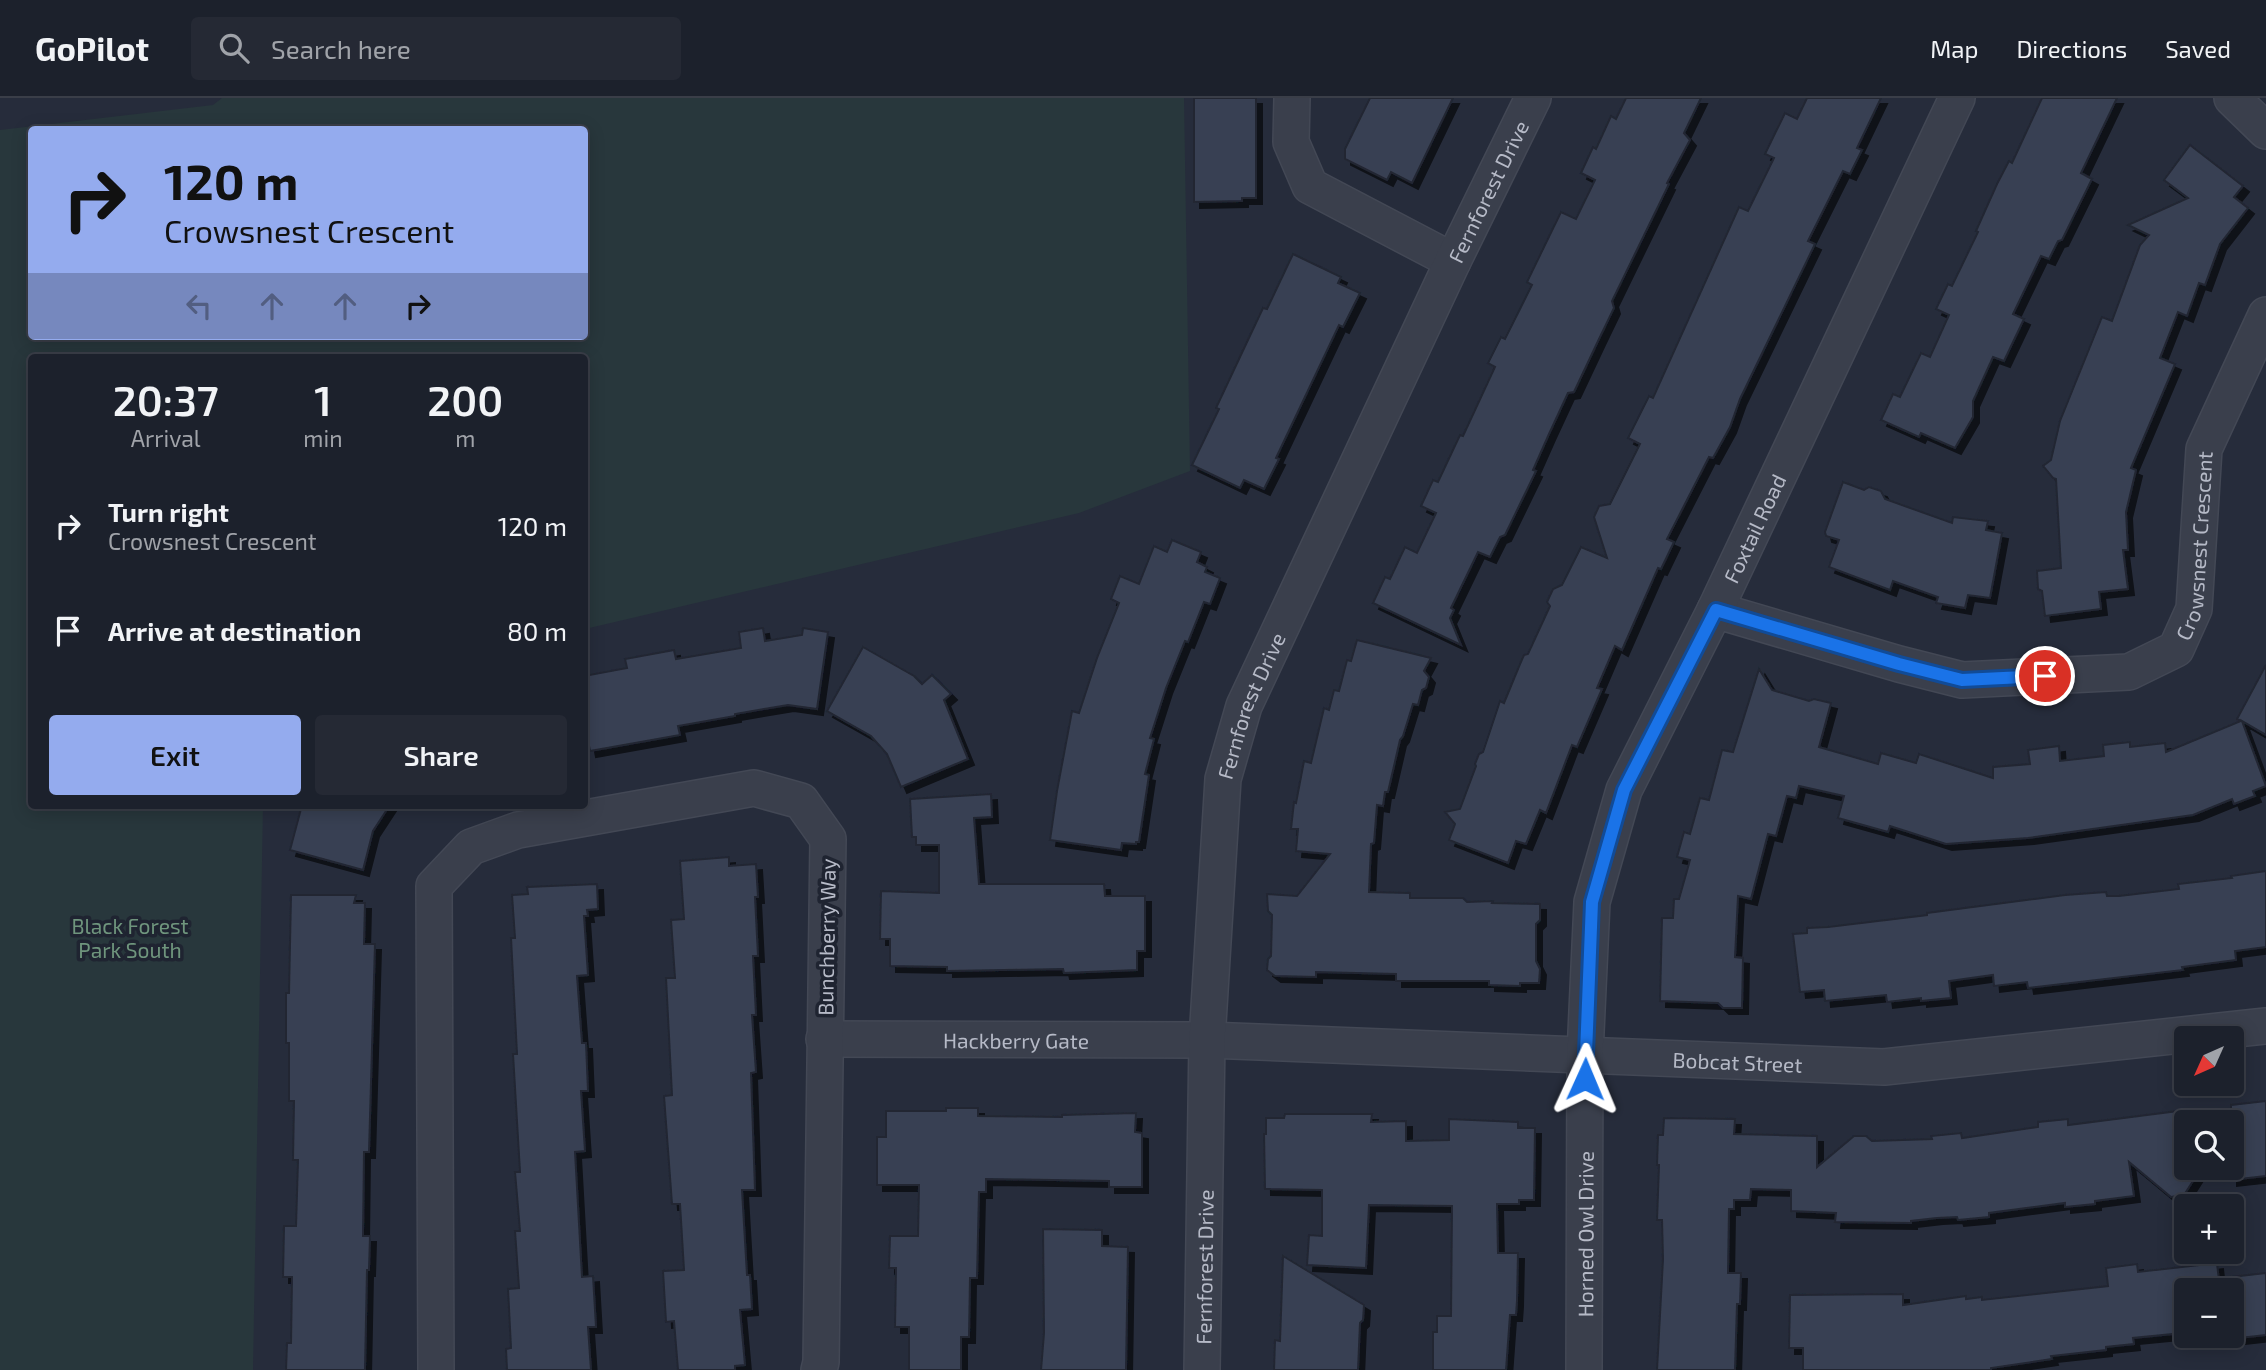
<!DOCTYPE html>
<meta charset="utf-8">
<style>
body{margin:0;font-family:"Exo 2",sans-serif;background:#252934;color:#f1f3f6;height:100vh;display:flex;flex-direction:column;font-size:26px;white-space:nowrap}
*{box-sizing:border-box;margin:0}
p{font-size:23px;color:#a0a3a9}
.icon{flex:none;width:38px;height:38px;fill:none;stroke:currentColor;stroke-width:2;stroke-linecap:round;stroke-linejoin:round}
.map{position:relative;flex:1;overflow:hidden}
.sheet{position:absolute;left:28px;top:256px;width:560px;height:455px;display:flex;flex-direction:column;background:#1c212c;border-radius:7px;box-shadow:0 4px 18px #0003,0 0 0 2px #3a3e48}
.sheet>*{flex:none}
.banner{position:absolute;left:28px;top:28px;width:560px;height:214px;border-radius:7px;box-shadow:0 4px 18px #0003,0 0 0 2px #3a3e48;background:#94abee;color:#111;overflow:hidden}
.needle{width:46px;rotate:225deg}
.buttons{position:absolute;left:2174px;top:928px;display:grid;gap:14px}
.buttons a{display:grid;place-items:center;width:70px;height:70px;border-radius:7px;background:#1c212c;box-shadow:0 4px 18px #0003,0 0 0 2px #3a3e48;font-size:35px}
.pin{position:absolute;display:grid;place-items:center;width:60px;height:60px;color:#fff;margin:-30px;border:4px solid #fff;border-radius:50%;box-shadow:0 2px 7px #0007}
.me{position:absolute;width:77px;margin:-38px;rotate:1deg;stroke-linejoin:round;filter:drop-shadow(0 0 5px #0008)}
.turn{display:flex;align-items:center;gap:24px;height:147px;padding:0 21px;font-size:32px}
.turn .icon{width:91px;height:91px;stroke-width:2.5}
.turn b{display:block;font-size:49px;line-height:60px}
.lanes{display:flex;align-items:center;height:66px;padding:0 21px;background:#0003;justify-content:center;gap:35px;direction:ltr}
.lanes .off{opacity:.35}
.eta{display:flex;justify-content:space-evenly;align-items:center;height:119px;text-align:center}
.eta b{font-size:42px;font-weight:600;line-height:49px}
.action{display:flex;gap:14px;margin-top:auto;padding:14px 21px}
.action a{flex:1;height:80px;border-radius:7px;background:#94abee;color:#111;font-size:28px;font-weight:600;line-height:80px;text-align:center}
.action a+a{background:#252934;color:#f1f3f6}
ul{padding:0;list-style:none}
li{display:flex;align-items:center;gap:21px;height:105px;padding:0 21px}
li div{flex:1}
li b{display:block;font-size:26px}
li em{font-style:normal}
header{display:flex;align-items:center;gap:42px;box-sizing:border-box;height:98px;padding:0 35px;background:#1c212c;border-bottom:2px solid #3a3e48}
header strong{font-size:33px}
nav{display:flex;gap:38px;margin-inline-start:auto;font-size:24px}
.search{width:490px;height:63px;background:#252934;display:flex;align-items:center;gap:18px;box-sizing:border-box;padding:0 24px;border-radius:7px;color:#a0a3a9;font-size:26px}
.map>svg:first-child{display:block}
</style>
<header>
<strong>GoPilot</strong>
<div class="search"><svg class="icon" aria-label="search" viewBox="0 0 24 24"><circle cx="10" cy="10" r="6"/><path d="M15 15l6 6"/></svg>Search here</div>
<nav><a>Map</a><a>Directions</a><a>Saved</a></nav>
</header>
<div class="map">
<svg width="2266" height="1272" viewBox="0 0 2266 1272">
<defs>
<filter id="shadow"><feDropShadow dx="6" dy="6" stdDeviation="0" flood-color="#0009"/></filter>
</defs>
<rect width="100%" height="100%" fill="#262c3b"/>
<path fill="#28373c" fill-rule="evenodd" d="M 222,0 L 1184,0 L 1190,373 L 1079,415 L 585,531 L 584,259 L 32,259 L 32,707 L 263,707 L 253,1272 L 0,1272 L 0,32 L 213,7 ZM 32,32 L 584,32 L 584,238 L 32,238 Z"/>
<g fill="#394052" stroke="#212633" stroke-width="2" filter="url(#shadow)">
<polygon points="1194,0 1256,0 1256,100 1242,100 1242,103 1194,104"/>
<polygon points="1370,0 1453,0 1412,85 1391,74 1387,82 1345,61 1345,51"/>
<polygon points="1626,0 1701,0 1684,35 1690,42 1667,85 1669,86 1612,203 1614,210 1599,241 1574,294 1568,295 1549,336 1533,372 1536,373 1505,437 1500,439 1490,459 1478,454 1451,510 1454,512 1450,520 1461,547 1373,505 1385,479 1390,481 1405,449 1417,455 1436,415 1421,408 1433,382 1438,384 1460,337 1463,338 1495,269 1488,265 1501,239 1505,241 1532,187 1527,184 1561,114 1576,121 1595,82 1581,75 1593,49 1596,51 1611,18 1616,21"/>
<polygon points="1807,0 1881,0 1857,50 1862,52 1850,76 1843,73 1808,143 1815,146 1740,301 1730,329 1713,360 1709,359 1667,441 1674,444 1661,471 1658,470 1622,552 1615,548 1597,590 1602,591 1577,649 1572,647 1546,715 1540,712 1526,746 1516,743 1508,765 1449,742 1455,726 1445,714 1460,711 1476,668 1475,666 1479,656 1483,654 1500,603 1504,605 1520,566 1524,557 1528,556 1550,508 1547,504 1553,491 1562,487 1581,449 1607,460 1594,419 1599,408 1610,406 1640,346 1628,340 1649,298 1653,300 1739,109 1748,113 1774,60 1765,56 1785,15 1797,21"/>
<polygon points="2042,0 2117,0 2081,75 2092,81 2062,142 2058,143 2049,161 2041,158 2013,216 2024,221 2004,263 1993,259 1973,303 1973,319 1955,350 1921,335 1919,339 1881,322 1893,296 1900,299 1921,255 1930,259 1949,217 1936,211 1948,186 1952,188 1978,134 1976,133 1997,86 2009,63 2012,65"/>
<polygon points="2190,47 2243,88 2234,99 2248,110 2220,146 2205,187 2199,185 2187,218 2178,214 2160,260 2175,266 2131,370 2136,372 2126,414 2128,452 2123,452 2128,491 2099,494 2101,511 2045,518 2042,493 2038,491 2037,473 2061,470 2056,381 2053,380 2043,368 2051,362 2060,323 2102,219 2112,223 2140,147 2149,137 2128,127 2188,100 2164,82"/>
<polygon points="1293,156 1341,179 1338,185 1360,195 1343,229 1339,227 1276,360 1279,361 1264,391 1244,382 1240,390 1192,367 1219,311 1216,310 1263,210 1267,211"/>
<polygon points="1843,384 1864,392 1869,389 1881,393 1885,401 1952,425 1953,419 1988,423 1986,432 2002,435 1990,500 1968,497 1965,510 1936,505 1938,499 1893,483 1890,492 1829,469 1839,442 1826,438 1825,434"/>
<polygon points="1172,442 1201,454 1197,464 1207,469 1205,474 1220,480 1210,506 1204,504 1188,544 1185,543 1166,590 1150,640 1154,641 1145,676 1149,677 1139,744 1136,744 1136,746 1122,745 1121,752 1050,742 1057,693 1072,613 1079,615 1097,560 1119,505 1111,501 1120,478 1139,486 1154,448 1167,454"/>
<polygon points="763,530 765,543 802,537 803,530 828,534 817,611 788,607 735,616 735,618 678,628 680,637 590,653 584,622 584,578 627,570 625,561 674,552 676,561 741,550 739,534"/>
<polygon points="1357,542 1431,560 1424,573 1429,579 1426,590 1422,592 1418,607 1413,606 1403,638 1400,642 1388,694 1385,694 1383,708 1377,707 1374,745 1371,746 1369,794 1410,795 1410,800 1463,800 1467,804 1493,803 1492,805 1540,806 1540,822 1536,826 1536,863 1540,871 1539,885 1520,885 1520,888 1489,887 1489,883 1396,883 1396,876 1316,874 1316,879 1275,878 1267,872 1268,861 1271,858 1272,817 1268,813 1267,796 1297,798 1330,756 1296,753 1298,731 1291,731 1294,704 1296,705 1304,663 1311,665 1324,610 1329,612 1334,592 1339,593 1347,562 1351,563"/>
<polygon points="863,549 914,578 922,586 932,577 951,596 944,602 968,661 901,689 887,656 871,638 827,613"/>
<polygon points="2266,567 2266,637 2242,623 2266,688 2253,693 2255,698 2234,706 2232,701 2193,717 2028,740 1946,746 1890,728 1888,734 1838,720 1844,698 1799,688 1796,700 1787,698 1776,738 1768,736 1751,801 1738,798 1735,859 1743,860 1742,910 1723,910 1718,905 1660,903 1662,820 1673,820 1674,801 1679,801 1690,762 1677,759 1684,734 1690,736 1700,700 1709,702 1722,652 1733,654 1759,571 1772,592 1809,603 1814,601 1831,605 1819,649 1878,666 1881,655 1916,665 1919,656 1993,680 1993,669 2030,666 2028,652 2059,648 2060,663 2104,658 2103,647 2130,644 2130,649 2165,645 2166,654 2241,623 2237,621"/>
<polygon points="991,696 992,719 974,720 979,786 1104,786 1105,798 1145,798 1145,853 1137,853 1137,872 1064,875 1063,871 947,873 947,869 890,868 890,841 880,841 881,793 939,795 939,747 916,747 916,739 912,739 910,701"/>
<polygon points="302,707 390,707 373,733 363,772 290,752"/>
<polygon points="729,759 729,768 756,766 758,799 755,799 758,858 753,858 756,917 752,917 756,974 751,975 755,1092 742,1092 747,1177 750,1177 752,1211 740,1212 745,1267 735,1268 735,1272 678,1272 674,1223 666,1224 663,1173 684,1172 680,1106 672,1106 664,998 672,997 666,880 675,880 671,822 684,821 680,763"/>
<polygon points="2266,773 2266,849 2235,853 2236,862 2182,869 2183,872 2028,890 2027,884 1994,888 1993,877 1949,883 1951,900 1921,903 1921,900 1887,904 1886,897 1825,903 1824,892 1800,894 1793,836 1807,835 1807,830 1828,829 1927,817 1927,815 2065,797 2106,794 2107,798 2119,798 2179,791 2178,786 2232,780 2231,778"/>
<polygon points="597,786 598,811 587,812 588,818 584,818 588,877 577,878 582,945 586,945 588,993 581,993 585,1053 575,1054 582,1179 593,1178 596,1229 588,1229 591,1272 507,1272 506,1251 511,1250 508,1191 519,1190 515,1133 520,1133 515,1074 520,1074 513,956 517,956 511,840 515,840 512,797 528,796 527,789"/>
<polygon points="291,797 356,797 354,805 365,805 364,846 375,846 369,1054 364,1054 363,1138 370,1138 369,1172 367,1172 365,1272 286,1272 287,1245 291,1245 292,1179 283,1179 284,1128 296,1128 298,1062 293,1062 294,1003 289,1003 289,945 286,945 286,895 289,895"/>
<polygon points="2266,1003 2266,1078 2231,1082 2231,1007"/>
<polygon points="946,1010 978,1010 978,1018 1062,1019 1062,1017 1136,1015 1135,1034 1142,1035 1142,1089 1109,1089 1109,1083 986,1081 986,1094 979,1094 977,1180 970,1180 969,1239 961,1239 961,1272 909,1272 909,1229 895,1229 896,1170 889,1170 890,1138 918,1138 919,1087 877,1087 877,1039 886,1039 886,1013 946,1013"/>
<polygon points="2186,1012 2186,1069 2202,1069 2184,1097 2171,1099 2129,1064 2134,1098 2095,1103 2095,1106 2065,1109 2065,1105 1989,1115 1989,1119 1958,1122 1957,1119 1937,1120 1911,1123 1911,1125 1835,1124 1836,1115 1791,1113 1791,1092 1751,1091 1750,1102 1734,1102 1734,1111 1729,1111 1728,1175 1741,1175 1740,1206 1737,1206 1735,1272 1657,1272 1663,1161 1662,1122 1657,1122 1659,1067 1657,1067 1658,1037 1663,1037 1664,1020 1735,1021 1734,1036 1817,1038 1817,1069 1854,1038 1866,1038 1872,1043 1932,1041 1931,1038 1961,1035 1962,1040 2038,1029 2038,1024 2068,1021 2068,1027"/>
<polygon points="1285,1016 1372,1016 1371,1024 1406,1023 1406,1043 1449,1042 1449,1021 1518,1024 1518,1030 1535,1030 1534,1102 1519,1102 1519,1106 1497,1106 1498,1155 1518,1155 1517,1203 1516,1217 1510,1217 1506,1272 1433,1272 1433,1234 1437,1234 1437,1218 1451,1218 1452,1108 1369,1107 1366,1170 1307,1167 1309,1137 1322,1138 1322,1092 1265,1091 1264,1036 1266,1036 1266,1020 1284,1020"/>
<polygon points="1043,1131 1102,1132 1102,1148 1128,1149 1126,1272 1041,1272 1044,1235"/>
<polygon points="1283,1158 1364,1207 1363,1222 1360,1225 1358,1272 1274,1272 1275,1242 1280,1243"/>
<polygon points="2217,1165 2220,1192 2178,1192 2183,1235 2133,1240 2134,1246 2106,1249 2106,1252 2051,1258 2052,1261 1991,1270 1991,1272 1803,1272 1803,1250 1789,1250 1790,1197 1903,1196 1903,1207 1966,1198 1966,1201 1982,1199 1982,1202 2108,1188 2106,1170 2137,1166 2138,1174"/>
<polygon points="2266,1175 2266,1237 2231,1241 2231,1179"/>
</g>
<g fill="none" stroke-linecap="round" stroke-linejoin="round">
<defs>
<g id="minor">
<polyline points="1292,0 1291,44 1310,88 1453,163"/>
<polyline points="2232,0 2266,33"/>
<path id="s1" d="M 1715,512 L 1899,566 L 1962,582 L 2129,574 L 2176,551 L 2194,511 L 2204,351 L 2266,217"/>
<path id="s2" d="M 824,941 L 1207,942 L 1884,969 L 2266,928"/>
<polyline points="436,1272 434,788 471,749 518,732 754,690 801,703 828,741 821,1264 819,1272"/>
<path id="s3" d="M 1202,1272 L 1207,942 L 1223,681 L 1244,608 L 1453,163 L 1533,0"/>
<path id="s4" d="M 1584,1272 L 1585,956 L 1592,804 L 1624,692 L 1715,512 L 1957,0"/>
</g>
</defs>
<use href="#minor" stroke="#434855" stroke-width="38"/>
<use href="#minor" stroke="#3a3f4c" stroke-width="35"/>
</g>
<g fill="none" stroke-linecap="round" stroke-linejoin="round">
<defs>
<polyline id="route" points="1585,981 1592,804 1624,692 1716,512 1899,566 1962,582 2045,578"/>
</defs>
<use href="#route" stroke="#114b97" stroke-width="18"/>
<use href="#route" stroke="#1a73e8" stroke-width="12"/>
</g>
<g text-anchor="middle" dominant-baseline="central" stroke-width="7" stroke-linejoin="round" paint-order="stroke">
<g font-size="21" fill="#b6bac7" stroke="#1f2431">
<text stroke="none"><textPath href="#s3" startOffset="1237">Fernforest Drive</textPath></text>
<text stroke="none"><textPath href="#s4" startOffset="877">Foxtail Road</textPath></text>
<text stroke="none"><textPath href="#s1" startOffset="583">Crowsnest Crescent</textPath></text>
<text stroke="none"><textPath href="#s3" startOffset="670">Fernforest Drive</textPath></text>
<text transform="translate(826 839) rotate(-89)">Bunchberry Way</text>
<text stroke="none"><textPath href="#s2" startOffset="192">Hackberry Gate</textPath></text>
<text stroke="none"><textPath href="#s2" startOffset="914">Bobcat Street</textPath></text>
<text stroke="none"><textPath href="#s4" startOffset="136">Horned Owl Drive</textPath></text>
<text stroke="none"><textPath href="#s3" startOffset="103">Fernforest Drive</textPath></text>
</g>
<g font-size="21" fill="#6f957d" stroke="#1f2431">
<text x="130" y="827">Black Forest<tspan x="130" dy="24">Park South</tspan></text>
</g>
</g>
</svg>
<div class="buttons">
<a><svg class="needle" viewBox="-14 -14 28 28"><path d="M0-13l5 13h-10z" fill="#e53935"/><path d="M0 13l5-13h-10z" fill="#a0a3a9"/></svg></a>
<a><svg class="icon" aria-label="search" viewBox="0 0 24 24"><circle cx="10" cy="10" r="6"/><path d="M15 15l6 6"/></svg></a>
<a>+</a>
<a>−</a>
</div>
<div class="pin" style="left:2045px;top:578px;background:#d93025"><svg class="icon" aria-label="arrive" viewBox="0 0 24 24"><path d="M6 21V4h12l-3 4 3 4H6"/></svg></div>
<svg class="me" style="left:1585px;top:981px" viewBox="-20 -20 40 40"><path d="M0-17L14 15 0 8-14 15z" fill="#1a73e8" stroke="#fff" stroke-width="4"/></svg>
<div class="banner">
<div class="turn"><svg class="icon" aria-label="right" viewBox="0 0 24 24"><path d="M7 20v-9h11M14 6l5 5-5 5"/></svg><div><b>120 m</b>Crowsnest Crescent</div></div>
<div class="lanes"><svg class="icon off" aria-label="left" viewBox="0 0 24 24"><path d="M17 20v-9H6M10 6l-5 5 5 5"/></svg><svg class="icon off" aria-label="ahead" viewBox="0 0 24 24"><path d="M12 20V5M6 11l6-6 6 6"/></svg><svg class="icon off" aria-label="ahead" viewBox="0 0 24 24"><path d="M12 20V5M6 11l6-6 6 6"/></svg><svg class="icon" aria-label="right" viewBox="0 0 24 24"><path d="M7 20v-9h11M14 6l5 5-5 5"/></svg></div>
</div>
<section class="sheet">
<div class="eta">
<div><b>20:37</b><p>Arrival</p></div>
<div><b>1</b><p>min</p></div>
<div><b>200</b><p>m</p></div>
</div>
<ul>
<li><svg class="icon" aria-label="right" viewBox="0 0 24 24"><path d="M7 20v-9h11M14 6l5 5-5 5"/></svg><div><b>Turn right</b><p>Crowsnest Crescent</p></div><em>120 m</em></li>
<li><svg class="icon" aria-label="arrive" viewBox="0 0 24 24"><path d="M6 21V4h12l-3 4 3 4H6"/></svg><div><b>Arrive at destination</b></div><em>80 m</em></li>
</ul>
<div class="action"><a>Exit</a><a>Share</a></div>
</section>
</div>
